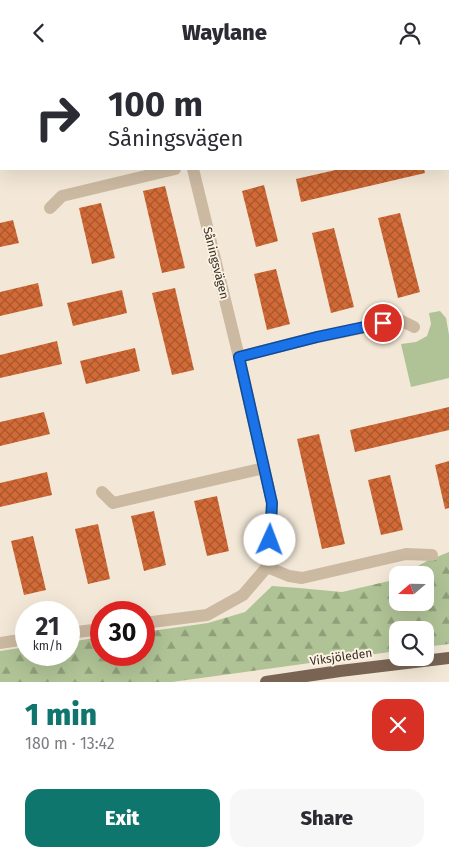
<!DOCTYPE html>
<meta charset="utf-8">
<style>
body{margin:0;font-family:"Fira Sans",sans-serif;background:#f7f7f7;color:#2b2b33;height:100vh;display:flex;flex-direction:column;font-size:19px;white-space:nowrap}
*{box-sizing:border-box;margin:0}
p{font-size:16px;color:#7c7c81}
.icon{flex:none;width:28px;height:28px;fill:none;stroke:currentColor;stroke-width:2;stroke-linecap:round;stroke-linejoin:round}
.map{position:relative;height:617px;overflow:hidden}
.sheet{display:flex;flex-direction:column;background:#fff;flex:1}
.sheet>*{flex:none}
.guide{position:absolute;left:0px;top:0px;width:450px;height:105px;box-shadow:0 5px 20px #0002;background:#fff;color:#2b2b33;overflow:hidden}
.needle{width:32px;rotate:250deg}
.tools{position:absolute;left:389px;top:501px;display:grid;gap:10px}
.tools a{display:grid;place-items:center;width:45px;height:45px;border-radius:10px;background:#fff;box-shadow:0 5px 20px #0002;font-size:25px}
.speed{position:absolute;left:15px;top:536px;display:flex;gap:10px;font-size:25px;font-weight:700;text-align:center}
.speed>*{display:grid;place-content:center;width:65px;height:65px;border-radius:50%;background:#fff;box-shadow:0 5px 20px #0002;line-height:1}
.speed small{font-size:12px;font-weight:400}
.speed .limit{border:8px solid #d22;background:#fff;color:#111}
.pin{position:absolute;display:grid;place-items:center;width:42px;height:42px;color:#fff;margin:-21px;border:2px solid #fff;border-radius:50%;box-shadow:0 1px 5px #0007}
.me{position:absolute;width:55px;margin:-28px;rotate:2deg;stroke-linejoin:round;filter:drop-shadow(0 0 4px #0008)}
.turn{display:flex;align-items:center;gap:18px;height:105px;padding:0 25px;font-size:22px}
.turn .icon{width:65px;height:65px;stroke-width:2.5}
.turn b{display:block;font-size:35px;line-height:42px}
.round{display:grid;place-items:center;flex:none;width:52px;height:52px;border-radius:15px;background:#f7f7f7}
.headline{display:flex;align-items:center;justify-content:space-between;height:85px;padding:0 25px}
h1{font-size:30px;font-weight:800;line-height:38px;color:#0f766e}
.button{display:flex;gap:10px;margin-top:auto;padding:10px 25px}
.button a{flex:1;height:58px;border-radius:15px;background:#0f766e;color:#fff;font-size:20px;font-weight:800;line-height:58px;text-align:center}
.button a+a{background:#f7f7f7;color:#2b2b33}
header{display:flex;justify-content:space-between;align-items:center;height:65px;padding:0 25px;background:#fff;font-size:22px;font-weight:800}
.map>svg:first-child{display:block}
</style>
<header><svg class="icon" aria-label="back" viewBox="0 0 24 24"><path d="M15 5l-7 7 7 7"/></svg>Waylane<svg class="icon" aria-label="person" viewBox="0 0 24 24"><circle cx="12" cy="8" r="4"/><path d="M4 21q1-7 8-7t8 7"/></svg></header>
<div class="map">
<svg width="449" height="617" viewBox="0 0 449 617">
<defs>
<pattern id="forest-firs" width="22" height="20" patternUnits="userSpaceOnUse" patternTransform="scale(1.25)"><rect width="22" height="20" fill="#b0c396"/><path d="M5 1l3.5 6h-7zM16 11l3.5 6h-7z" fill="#909f7a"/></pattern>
<pattern id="building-cross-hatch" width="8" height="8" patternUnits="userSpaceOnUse" patternTransform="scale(1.25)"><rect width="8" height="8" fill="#d16a36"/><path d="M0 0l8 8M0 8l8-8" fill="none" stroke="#aa572d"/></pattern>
</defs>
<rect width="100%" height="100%" fill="#f3e8d7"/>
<polygon fill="#b0c396" points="440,246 446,253 449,270 449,313 411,322 401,279 416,277 427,271 431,259 429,248"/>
<polygon fill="url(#forest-firs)" points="449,487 449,579 425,582 425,565 398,565 397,586 172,617 0,617 0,586 26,582 26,590 69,590 69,577 101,572 101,590 144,590 144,567 208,558 245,547 272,521 299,523 342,527 389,516 397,512 398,538 425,538 425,510 401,510 427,496"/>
<g fill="url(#building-cross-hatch)">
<polygon points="340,104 424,104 425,108 301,137 296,114"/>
<polygon points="264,120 278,176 256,182 242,126"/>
<polygon points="165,121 185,203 162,208 143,126"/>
<polygon points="101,138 115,193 92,199 79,143"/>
<polygon points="400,148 420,227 398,233 378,153"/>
<polygon points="13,155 19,178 0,182 0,158"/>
<polygon points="334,163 354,242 331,248 312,168"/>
<polygon points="276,204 290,259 267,265 254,209"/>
<polygon points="38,218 43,241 0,251 0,227"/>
<polygon points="175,223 194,305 172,310 152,228"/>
<polygon points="122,225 127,248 73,261 67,238"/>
<polygon points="57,276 62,299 0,313 0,290"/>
<polygon points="135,283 140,306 86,319 80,296"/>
<polygon points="449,342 449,365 355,387 350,365"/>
<polygon points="44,347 50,369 0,381 0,357"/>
<polygon points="319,369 345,479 322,484 297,374"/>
<polygon points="449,396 449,443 445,444 435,400"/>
<polygon points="47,407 52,430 0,442 0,418"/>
<polygon points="390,410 403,465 381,470 368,415"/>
<polygon points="217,431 229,486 207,491 194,436"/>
<polygon points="154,446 166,500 144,506 131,451"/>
<polygon points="98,459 110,514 88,519 75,464"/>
<polygon points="33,471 46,525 24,530 11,476"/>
</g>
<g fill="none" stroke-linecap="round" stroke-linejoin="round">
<g stroke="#ccb9a2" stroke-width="12">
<polyline points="170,0 170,1"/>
<polyline points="50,143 62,131 175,104"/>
<polyline points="239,292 317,272 400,255 414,262"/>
<polyline points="102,427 113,438 264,403"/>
<polyline points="267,502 289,511 302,513 406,489 432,490"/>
<polyline points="144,558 207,550 243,530 267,502 270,493 272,438 239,292 193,104"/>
<polyline points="69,568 101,564"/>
<polyline points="0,578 26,574"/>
</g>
<polyline stroke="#796454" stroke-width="12" points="266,617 340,606 449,593"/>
</g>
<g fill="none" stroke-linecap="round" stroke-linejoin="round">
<defs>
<polyline id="route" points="270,475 272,438 239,292 317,272 383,258"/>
</defs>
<use href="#route" stroke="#114b97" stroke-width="12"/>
<use href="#route" stroke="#1a73e8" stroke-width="9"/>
</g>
<g text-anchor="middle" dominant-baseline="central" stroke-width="4" stroke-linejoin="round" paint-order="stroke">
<g font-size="12" fill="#362c25" stroke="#fbf2e3">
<text transform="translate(216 198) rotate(76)">Såningsvägen</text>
<text transform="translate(341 592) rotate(-8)">Viksjöleden</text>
</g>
</g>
</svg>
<div class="tools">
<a><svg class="needle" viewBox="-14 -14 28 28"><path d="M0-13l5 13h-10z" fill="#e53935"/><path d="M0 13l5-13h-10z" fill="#7c7c81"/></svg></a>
<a><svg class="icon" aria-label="search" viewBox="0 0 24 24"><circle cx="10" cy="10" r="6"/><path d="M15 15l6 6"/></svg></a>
</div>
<div class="speed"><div>21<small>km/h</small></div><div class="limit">30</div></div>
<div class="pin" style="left:383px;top:258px;background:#d93025"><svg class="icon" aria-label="arrive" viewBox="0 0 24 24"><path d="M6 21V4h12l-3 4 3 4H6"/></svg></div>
<svg class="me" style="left:270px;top:475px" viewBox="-20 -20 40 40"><circle r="19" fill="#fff"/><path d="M0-13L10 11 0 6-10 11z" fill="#1a73e8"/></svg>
<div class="guide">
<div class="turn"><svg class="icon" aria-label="right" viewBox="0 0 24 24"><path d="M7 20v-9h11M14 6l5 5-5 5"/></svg><div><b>100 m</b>Såningsvägen</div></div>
</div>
</div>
<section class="sheet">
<div class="headline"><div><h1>1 min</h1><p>180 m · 13:42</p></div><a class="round" style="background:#d93025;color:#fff"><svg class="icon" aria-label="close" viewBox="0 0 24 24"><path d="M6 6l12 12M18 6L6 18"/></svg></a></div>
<div class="button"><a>Exit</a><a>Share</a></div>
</section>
